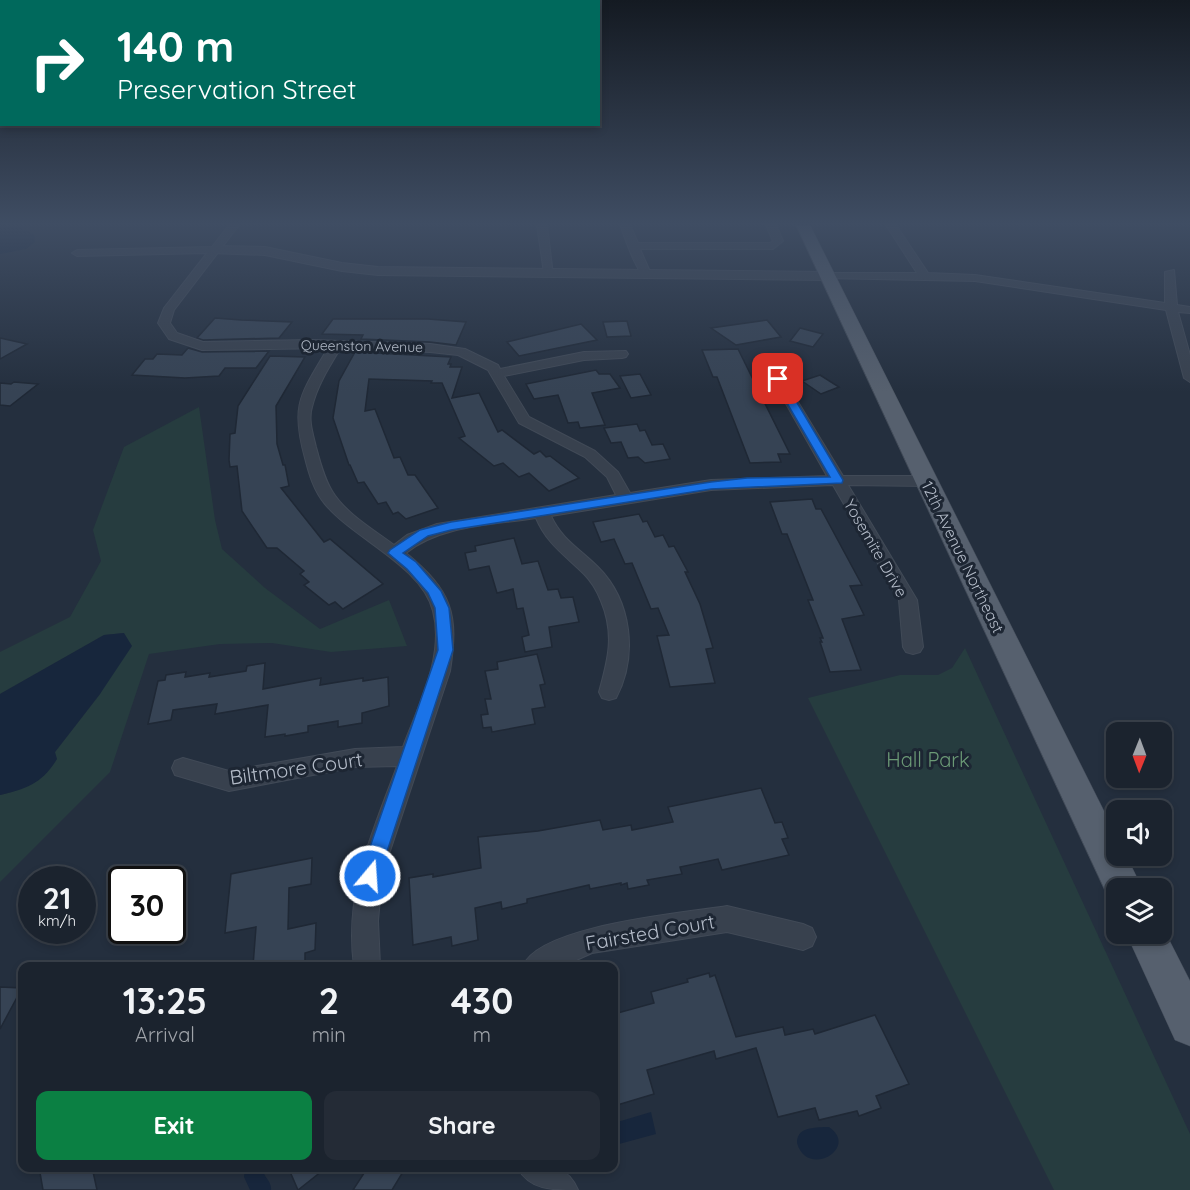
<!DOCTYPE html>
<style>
body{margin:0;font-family:Quicksand,sans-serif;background:#242b36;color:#f1f3f6;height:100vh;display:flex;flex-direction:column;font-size:22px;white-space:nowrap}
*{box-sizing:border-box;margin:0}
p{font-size:20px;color:#a0a4aa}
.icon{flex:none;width:33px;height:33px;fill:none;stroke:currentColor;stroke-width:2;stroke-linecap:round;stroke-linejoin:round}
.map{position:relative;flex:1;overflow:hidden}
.panel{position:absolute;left:18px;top:962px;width:600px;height:210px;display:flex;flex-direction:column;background:#1b232e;border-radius:12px;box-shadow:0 3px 9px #0003,0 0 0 2px #39404a}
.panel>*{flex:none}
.banner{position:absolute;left:0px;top:0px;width:600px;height:126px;box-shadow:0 3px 9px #0003,0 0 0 2px #39404a;background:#00695c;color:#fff;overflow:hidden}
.needle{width:39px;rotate:181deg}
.fabs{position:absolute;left:1106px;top:722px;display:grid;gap:12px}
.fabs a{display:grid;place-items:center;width:66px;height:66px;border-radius:12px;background:#1b232e;box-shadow:0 3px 9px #0003,0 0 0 2px #39404a;font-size:30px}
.speed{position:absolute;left:18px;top:866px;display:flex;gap:12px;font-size:30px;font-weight:700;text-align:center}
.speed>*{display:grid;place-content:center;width:78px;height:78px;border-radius:50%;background:#1b232e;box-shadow:0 3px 9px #0003,0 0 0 2px #39404a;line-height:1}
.speed small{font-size:15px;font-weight:400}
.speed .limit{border:3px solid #111;border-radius:9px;background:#fff;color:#111}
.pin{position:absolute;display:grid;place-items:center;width:51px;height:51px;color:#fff;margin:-26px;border-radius:12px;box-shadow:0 3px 9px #0006}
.me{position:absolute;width:66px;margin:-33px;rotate:18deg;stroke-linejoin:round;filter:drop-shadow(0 0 4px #0008)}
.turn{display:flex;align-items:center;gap:21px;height:126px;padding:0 18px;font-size:27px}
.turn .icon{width:78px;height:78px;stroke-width:2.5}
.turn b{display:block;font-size:42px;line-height:51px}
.eta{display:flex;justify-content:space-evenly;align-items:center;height:102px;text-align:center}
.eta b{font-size:36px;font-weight:700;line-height:42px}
.action{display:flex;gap:12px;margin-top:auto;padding:12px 18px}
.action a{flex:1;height:69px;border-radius:12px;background:#0b8043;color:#fff;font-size:24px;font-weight:700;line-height:69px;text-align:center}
.action a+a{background:#242b36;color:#f1f3f6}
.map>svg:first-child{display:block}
</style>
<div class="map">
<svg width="1190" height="1190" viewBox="0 0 1190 1190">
<rect width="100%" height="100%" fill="#242f3e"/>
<g fill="#263c3f">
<polygon points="199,407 215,520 222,549 265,588 320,629 389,600 407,646 331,652 272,643 220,644 149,654 110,772 0,882 0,795 12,792 55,752 100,694 124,633 104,635 0,694 0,652 70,617 101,561 93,530 124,447"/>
<polygon points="965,648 1190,1134 1190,1190 1054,1190 808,698 900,675 938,675 952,668"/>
</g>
<g fill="#17263c">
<path d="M 0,225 C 15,225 22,226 34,235 L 35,242 L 26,249 L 0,254 Z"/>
<path d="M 124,633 L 132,646 L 100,694 L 55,752 L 57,759 C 43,783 26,789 0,795 L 0,694 L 104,635 Z"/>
<polygon points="651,1112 656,1134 619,1144 617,1139 614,1140 614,1123"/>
<path d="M 824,1127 L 829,1127 C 860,1148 807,1179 797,1143 C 797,1128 811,1128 824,1127 Z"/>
<path d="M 245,1167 L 263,1167 C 262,1177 272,1180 271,1190 L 250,1190 L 244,1177 Z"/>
</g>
<g fill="#364354" stroke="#1f2835" stroke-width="1.5">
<polygon points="215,318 241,320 292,322 279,338 203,340 197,338"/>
<polygon points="333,319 428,319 466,322 456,345 430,342 361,339 363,335 322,334"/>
<polygon points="767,320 781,337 736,345 711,328"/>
<polygon points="627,321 631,336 607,337 603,322"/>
<polygon points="581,324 597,340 519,356 507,342"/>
<polygon points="800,328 823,334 813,347 790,341"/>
<polygon points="0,338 27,344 0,359"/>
<polygon points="188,348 202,352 269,351 256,368 225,368 219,376 185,378 132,375 145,359 153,359 157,354 182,355"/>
<polygon points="738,349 790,454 778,454 781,462 750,463 717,377 713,377 702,350"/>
<polygon points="355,352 451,357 448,364 451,364 450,367 462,367 452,398 479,393 498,432 502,430 534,454 540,451 546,457 550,456 579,478 549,491 529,473 519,477 503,463 494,466 459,438 465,436 442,383 431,383 432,381 369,379 365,411 375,409 394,458 400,457 408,475 415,475 438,508 406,519 398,512 393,514 386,502 378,504 364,482 358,483 350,465 349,465 333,418 339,381"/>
<polygon points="270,356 305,357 276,406 277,444 283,465 285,465 289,486 281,488 324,542 330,539 383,584 343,609 335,602 329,605 304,585 309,582 300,574 304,571 277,548 267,548 242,511 237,466 230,467 229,460 230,434 235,433 238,406"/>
<polygon points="596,370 599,374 610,374 620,388 592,393 605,425 580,428 578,422 568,423 558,395 534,399 526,384"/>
<polygon points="640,374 651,395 631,398 620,376"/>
<polygon points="820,375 839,387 821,394 802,381"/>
<polygon points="14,382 38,384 10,406 0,405 0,383 11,384"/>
<polygon points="637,424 640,431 645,430 652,445 663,444 670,459 645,463 638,457 628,458 621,442 611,443 604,428"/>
<polygon points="812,499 816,509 821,509 862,585 850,586 864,615 842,619 861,670 830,672 820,642 822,642 820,638 823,638 808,600 813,600 787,534 782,534 770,502"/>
<polygon points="639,514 643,522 647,521 655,537 663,535 669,547 674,546 688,572 685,572 700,604 713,648 706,649 715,683 670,687 657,636 669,635 658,608 651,609 632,563 625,564 614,539 601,542 593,522"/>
<polygon points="514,538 522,564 538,561 548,590 558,589 561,598 573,597 579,622 549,627 552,647 525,652 522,637 529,635 523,608 517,609 513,589 497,593 489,566 469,570 465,553 476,551 475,546"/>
<polygon points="537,654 545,684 540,685 545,707 532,709 535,724 492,732 491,727 483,728 481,715 488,714 485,699 491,699 485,671 498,669 497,662"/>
<polygon points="265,663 263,689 321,678 320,685 363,678 363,681 388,677 389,706 362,713 362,723 338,727 338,721 308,726 308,732 285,736 285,734 265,737 268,705 215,714 217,704 173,710 171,720 148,724 158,681 165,680 166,675 186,672 185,677 210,673 209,677 246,671 247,666"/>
<polygon points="761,788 775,823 782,822 788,838 782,839 789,855 722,870 718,859 680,867 682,874 647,880 649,885 628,889 627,883 621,885 621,883 590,889 589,885 527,899 527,903 502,909 501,902 475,908 478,940 452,946 451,937 413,945 409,878 433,874 433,877 481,868 478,837 538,831 600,820 603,830 631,825 632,830 673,822 668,807"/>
<polygon points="312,858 311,884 289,888 288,929 316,923 315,950 305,953 305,966 253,966 256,927 225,933 231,874"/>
<polygon points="709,973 710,977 715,975 736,1037 783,1027 785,1035 813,1029 815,1034 875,1015 909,1084 876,1096 881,1108 859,1116 857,1111 819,1120 815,1108 778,1117 756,1048 716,1059 714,1051 647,1070 654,1094 614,1106 614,1014 654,1003 651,992 688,982 687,979"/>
<polygon points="0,987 22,988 0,1029"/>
<polygon points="39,1167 92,1167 97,1190 43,1190"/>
<polygon points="288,1167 327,1167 298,1190"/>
<polygon points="368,1167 406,1167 392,1190 353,1190"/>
</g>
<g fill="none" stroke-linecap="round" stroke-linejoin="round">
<defs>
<g id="minor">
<path d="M 229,225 L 239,225 L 174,310 L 170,323 L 177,333 L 203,342 L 311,340 L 430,344 L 465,349 L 498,365 L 500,369 L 584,352 L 626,351 L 628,354 L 626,357 L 622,358 L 584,360 L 504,376 L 529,417 L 595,451 L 618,472 L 630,493 L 711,480 L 827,476 L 772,379 L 773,358 L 779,354 L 783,355 L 784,379 L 843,476 L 926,476 L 934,481 L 926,486 L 848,485 L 917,600 L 923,647 L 920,652 L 913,654 L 906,652 L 903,647 L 899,600 L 833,485 L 711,490 L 551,516 C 562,540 580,549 598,567 C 632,601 638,656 616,698 L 609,700 L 602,698 L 599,692 C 608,660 615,634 601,601 C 597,591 592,582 584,574 C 565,555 547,544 536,518 C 493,525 441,525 406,553 C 452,591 459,613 450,671 L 382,875 L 378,921 L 380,966 L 354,966 C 344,891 372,835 397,766 L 355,767 L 229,791 L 175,775 L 172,768 L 175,761 L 183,758 L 229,771 L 355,749 L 403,747 C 418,706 445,656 433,611 C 422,566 354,539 325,504 C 314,491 309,474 305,458 C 290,404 301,394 328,348 L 202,350 L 169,339 L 158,323 L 164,308 L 207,253 L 77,256 L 72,253 L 77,250 L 212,247 ZM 340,349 L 430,352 L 458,355 L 488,370 L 519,423 L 585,457 L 607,477 L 616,495 L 437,524 L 407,535 L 394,545 C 374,530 345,513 332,491 C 324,478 320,462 316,447 C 313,434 308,420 312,407 C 317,386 329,367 340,349 Z"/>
<polygon points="537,225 547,225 553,275 544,273"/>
<path d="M 620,225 L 630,225 L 638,243 L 770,243 L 773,241 L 766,225 L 776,225 L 783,241 L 773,249 L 640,249 L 651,274 L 646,277 C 636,273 625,237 620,225 Z"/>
<polygon points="886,225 896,225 928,273 975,275 1165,303 1165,272 1174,270 1177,305 1190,307 1190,313 1178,312 1190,355 1190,382 1184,378 1166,310 975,281 823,278 822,276 827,273 917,273"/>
<path d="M 727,906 L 803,924 L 812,928 L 816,937 L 812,946 L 803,950 L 727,932 L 592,953 L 563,966 L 523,966 C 540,925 685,913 727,906 Z"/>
<path d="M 517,1167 C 544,1167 566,1161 578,1190 C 551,1190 530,1190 517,1167 Z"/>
</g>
<polygon id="tertiary" points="215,246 265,247 342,263 378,267 827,272 834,276 827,280 378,275 342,271 265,255 211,253 209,250"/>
<g id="primary">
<polygon points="796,225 810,225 1116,835 1116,855 1126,855 1142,888 1116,888 1116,903 1110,901"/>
<polygon points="1161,924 1190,981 1190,1046 1175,1040 1126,933 1161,933"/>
</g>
</defs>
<use href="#minor" stroke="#414a57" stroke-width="2"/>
<use href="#tertiary" stroke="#414a57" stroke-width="2"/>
<use href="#primary" stroke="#414a57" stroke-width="1"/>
<use href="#minor" fill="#38414e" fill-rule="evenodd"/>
<use href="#tertiary" fill="#38414e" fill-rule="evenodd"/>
<use href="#primary" fill="#56606e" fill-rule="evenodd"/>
</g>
<linearGradient id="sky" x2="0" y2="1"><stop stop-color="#141a22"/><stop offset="0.57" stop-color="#3f4d63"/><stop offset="1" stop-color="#3f4d63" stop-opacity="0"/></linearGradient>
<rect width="1190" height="392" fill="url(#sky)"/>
<polygon fill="#1a73e8" stroke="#114b97" stroke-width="1.5" points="778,376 783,379 843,480 842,483 711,489 451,530 428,536 403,553 416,562 441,591 449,608 453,650 379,876 376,882 370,884 363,882 360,876 438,650 435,608 428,593 407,569 388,553 390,550 420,530 451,522 711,482 747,478 830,477 773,379"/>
<g text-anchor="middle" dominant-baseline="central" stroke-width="6" stroke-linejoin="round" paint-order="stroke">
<g font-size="14" fill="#b4bcc9" stroke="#1d2633">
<text transform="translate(362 346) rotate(1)">Queenston Avenue</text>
</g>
<g font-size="16" fill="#b4bcc9" stroke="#1d2633">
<text transform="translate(876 548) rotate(60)">Yosemite Drive</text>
<text transform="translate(963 557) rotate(64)">12th Avenue Northeast</text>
</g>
<g font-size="20" fill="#6b9a76" stroke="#1d2633">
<text x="928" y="759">Hall Park</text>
</g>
<g font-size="20" fill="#b4bcc9" stroke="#1d2633">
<text transform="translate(296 768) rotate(-8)">Biltmore Court</text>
<text transform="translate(650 932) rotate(-10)">Fairsted Court</text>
</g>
</g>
</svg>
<div class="fabs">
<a><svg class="needle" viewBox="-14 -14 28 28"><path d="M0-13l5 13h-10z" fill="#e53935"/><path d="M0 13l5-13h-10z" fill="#a0a4aa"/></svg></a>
<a><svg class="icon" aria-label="sound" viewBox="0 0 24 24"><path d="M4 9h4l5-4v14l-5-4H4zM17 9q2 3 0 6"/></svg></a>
<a><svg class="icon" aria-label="layers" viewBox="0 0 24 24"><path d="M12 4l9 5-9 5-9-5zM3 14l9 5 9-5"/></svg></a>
</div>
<div class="speed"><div>21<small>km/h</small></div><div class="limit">30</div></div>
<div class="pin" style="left:778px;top:379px;background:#d93025"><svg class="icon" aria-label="arrive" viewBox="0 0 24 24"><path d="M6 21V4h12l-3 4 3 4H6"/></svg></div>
<svg class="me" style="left:370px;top:876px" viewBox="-20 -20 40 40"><circle r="17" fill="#1a73e8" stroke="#fff" stroke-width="3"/><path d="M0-11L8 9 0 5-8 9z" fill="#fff"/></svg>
<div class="banner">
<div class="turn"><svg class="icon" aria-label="right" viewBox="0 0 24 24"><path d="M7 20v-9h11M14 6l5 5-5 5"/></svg><div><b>140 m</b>Preservation Street</div></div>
</div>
<section class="panel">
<div class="eta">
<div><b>13:25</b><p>Arrival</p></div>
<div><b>2</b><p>min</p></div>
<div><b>430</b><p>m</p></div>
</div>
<div class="action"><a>Exit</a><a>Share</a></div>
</section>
</div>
